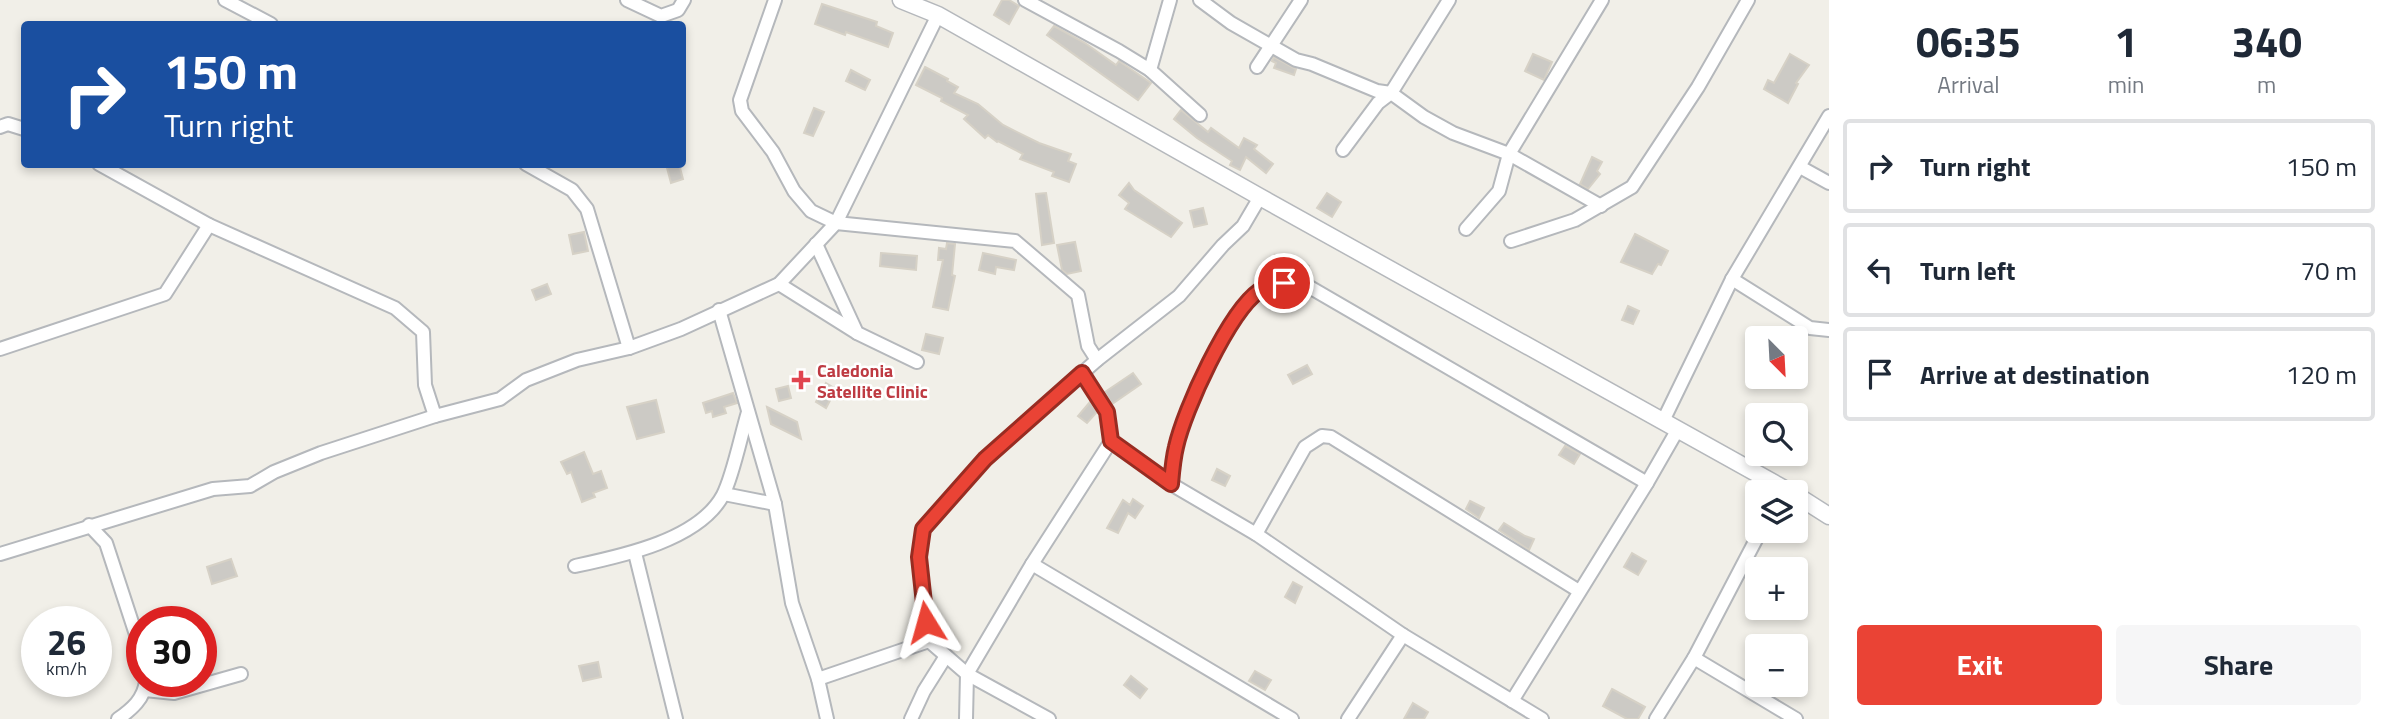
<!DOCTYPE html>
<meta charset="utf-8">
<style>
body{margin:0;font-family:"Titillium Web",sans-serif;background:#f6f6f7;color:#1f2937;height:100vh;display:flex;flex-direction:column;font-size:26px;white-space:nowrap}
*{box-sizing:border-box;margin:0}
p{font-size:23px;color:#747a83}
.icon{flex:none;width:38px;height:38px;fill:none;stroke:currentColor;stroke-width:2;stroke-linecap:round;stroke-linejoin:round}
.map{position:relative;flex:1;overflow:hidden}
.drawer{display:flex;flex-direction:column;background:#fff;width:560px}
.drawer>*{flex:none}
.top-card{position:absolute;left:21px;top:21px;width:665px;height:147px;border-radius:7px;box-shadow:0 4px 10px #0003;background:#1a4fa0;color:#fff;overflow:hidden}
.needle{width:46px;rotate:156deg}
.controls{position:absolute;left:1745px;top:326px;display:grid;gap:14px}
.controls a{display:grid;place-items:center;width:63px;height:63px;border-radius:7px;background:#fff;box-shadow:0 4px 10px #0003;font-size:35px}
.speed{position:absolute;left:21px;top:606px;display:flex;gap:14px;font-size:35px;font-weight:700;text-align:center}
.speed>*{display:grid;place-content:center;width:91px;height:91px;border-radius:50%;background:#fff;box-shadow:0 4px 10px #0003;line-height:1}
.speed small{font-size:18px;font-weight:400}
.speed .limit{border:10px solid #d22;background:#fff;color:#111}
.pin{position:absolute;display:grid;place-items:center;width:60px;height:60px;color:#fff;margin:-30px;border:4px solid #fff;border-radius:50%;box-shadow:0 2px 7px #0007}
.me{position:absolute;width:77px;margin:-38px;rotate:352deg;stroke-linejoin:round;filter:drop-shadow(0 0 5px #0008)}
.turn{display:flex;align-items:center;gap:24px;height:147px;padding:0 28px;font-size:32px}
.turn .icon{width:91px;height:91px;stroke-width:2.5}
.turn b{display:block;font-size:49px;line-height:60px}
.eta{display:flex;justify-content:space-evenly;align-items:center;height:119px;text-align:center}
.eta b{font-size:42px;font-weight:700;line-height:49px}
.button{display:flex;gap:14px;margin-top:auto;padding:14px 28px}
.button a{flex:1;height:80px;border-radius:7px;background:#ea4335;color:#fff;font-size:28px;font-weight:700;line-height:80px;text-align:center}
.button a+a{background:#f6f6f7;color:#1f2937}
ul{padding:0;list-style:none}
li{display:flex;align-items:center;gap:21px;height:94px;margin:0 14px 10px;padding:0 14px;border:4px solid #e0e1e3;border-radius:7px}
li div{flex:1}
li b{display:block;font-size:26px}
li em{font-style:normal}
main{display:flex;flex:1;min-height:0}
.map>svg:first-child{display:block}
</style>
<main>
<div class="map">
<svg width="1829" height="719" viewBox="0 0 1829 719">
<rect width="100%" height="100%" fill="#f1efe8"/>
<g fill="#cccac5" stroke="#d6d1c6" stroke-width="2">
<polygon points="1002,0 1009,0 1019,6 1009,24 994,15"/>
<polygon points="822,4 877,22 876,26 893,33 888,47 846,32 845,35 815,24"/>
<polygon points="1054,26 1085,43 1116,65 1119,61 1151,83 1138,100 1047,35"/>
<polygon points="1533,54 1552,62 1544,80 1525,71"/>
<polygon points="1790,54 1809,65 1796,83 1798,84 1788,103 1764,89 1768,80 1774,83"/>
<polygon points="1274,57 1296,69 1294,75 1274,68 1276,63 1272,61"/>
<polygon points="925,67 948,79 947,81 958,87 954,93 978,104 1003,125 1039,143 1071,154 1068,161 1076,164 1069,182 1052,176 1054,172 1020,159 1023,154 998,141 997,142 988,135 985,138 964,119 968,115 941,101 942,98 916,85"/>
<polygon points="851,70 870,80 865,90 846,81"/>
<polygon points="814,108 824,112 813,136 804,133"/>
<polygon points="1181,110 1208,132 1211,128 1239,148 1244,138 1257,145 1254,149 1273,164 1266,173 1246,157 1240,170 1230,165 1232,161 1197,138 1174,119"/>
<polygon points="1592,157 1602,162 1597,171 1600,174 1588,189 1580,184"/>
<polygon points="666,164 679,164 683,179 671,183"/>
<polygon points="1129,183 1134,190 1182,223 1171,237 1125,209 1129,203 1119,195"/>
<polygon points="1046,193 1054,243 1042,245 1036,194"/>
<polygon points="1327,193 1341,202 1332,217 1317,208"/>
<polygon points="1203,208 1207,224 1194,227 1190,211"/>
<polygon points="584,232 588,251 573,254 569,235"/>
<polygon points="1635,234 1668,251 1661,265 1658,264 1652,274 1621,262"/>
<polygon points="1075,242 1081,271 1067,274 1062,270 1057,245"/>
<polygon points="947,243 955,244 952,275 955,276 948,310 933,307 943,260 938,260 939,248 946,249"/>
<polygon points="881,253 917,256 916,270 880,266"/>
<polygon points="983,253 1016,260 1014,270 996,267 995,274 979,270"/>
<polygon points="1275,255 1304,263 1309,266 1306,274 1284,270 1272,264"/>
<polygon points="547,284 551,294 536,300 532,290"/>
<polygon points="1628,306 1639,311 1633,324 1622,320"/>
<polygon points="926,334 943,338 939,354 922,350"/>
<polygon points="1307,365 1312,374 1293,384 1288,375"/>
<polygon points="1133,373 1141,384 1112,404 1105,392"/>
<polygon points="826,383 836,389 826,408 816,402"/>
<polygon points="788,386 791,398 779,401 776,389"/>
<polygon points="733,393 737,403 724,407 726,413 713,417 712,411 706,413 703,403"/>
<polygon points="656,400 664,432 637,439 627,407"/>
<polygon points="1090,402 1097,412 1087,423 1078,416"/>
<polygon points="767,407 797,422 801,439 771,424"/>
<polygon points="1565,446 1580,454 1574,464 1559,455"/>
<polygon points="584,452 593,474 601,471 607,488 593,493 595,497 582,502 571,472 567,474 561,462"/>
<polygon points="1217,469 1230,476 1225,486 1212,480"/>
<polygon points="1133,499 1143,506 1135,518 1128,513 1118,533 1107,528 1123,500 1130,505"/>
<polygon points="1470,501 1484,508 1479,518 1466,509"/>
<polygon points="1504,523 1525,536 1534,539 1529,550 1499,530"/>
<polygon points="1632,553 1646,561 1638,575 1624,567"/>
<polygon points="231,559 237,576 212,584 207,567"/>
<polygon points="1293,582 1302,587 1295,603 1285,597"/>
<polygon points="598,662 601,677 583,681 579,666"/>
<polygon points="1255,671 1271,680 1265,690 1249,681"/>
<polygon points="1131,676 1147,689 1140,698 1124,685"/>
<polygon points="1612,689 1645,707 1638,719 1627,719 1603,706"/>
<polygon points="1413,703 1428,712 1424,719 1404,719"/>
</g>
<g fill="none" stroke-linecap="round" stroke-linejoin="round">
<defs>
<g id="minor">
<polyline points="225,0 271,24"/>
<polyline points="627,0 661,16 678,10 684,0"/>
<polyline points="775,0 740,100 742,111 773,152 794,191 811,211 836,223 1015,241 1078,295 1088,346 1097,360"/>
<polyline points="1025,0 1119,51 1150,70 1200,115"/>
<polyline points="1200,0 1231,23 1296,60 1312,64 1377,91 1391,93 1424,117 1453,133 1509,154 1601,206"/>
<polyline points="1257,67 1301,0"/>
<polyline points="1150,70 1170,0"/>
<polyline points="0,127 8,124 24,129"/>
<polyline points="1343,150 1378,103 1391,93 1449,0"/>
<polyline points="99,164 209,225 395,308 423,332 425,385 435,416"/>
<polyline points="526,164 572,190 587,209 629,348"/>
<polyline points="1800,167 1829,183"/>
<polyline points="1466,229 1499,191 1509,154 1602,0"/>
<polyline points="1511,241 1575,220 1632,187 1698,87 1748,0"/>
<polyline points="816,244 857,333 917,362"/>
<polyline points="1732,279 1810,328 1829,330"/>
<polyline points="779,284 857,333"/>
<polyline points="719,310 775,504 792,603 818,679 827,719"/>
<polyline points="0,349 165,294 209,225"/>
<polyline points="1663,421 1732,279 1829,116"/>
<polyline points="1111,441 1171,484 1256,534 1403,635 1542,719"/>
<path d="M 1171,484 C 1172,472 1173,459 1176,447 C 1184,410 1229,312 1259,292 C 1272,282 1290,284 1306,285 L 1647,483"/>
<polyline points="724,494 775,504"/>
<polyline points="89,525 106,543 142,653"/>
<polyline points="1256,534 1305,447 1322,436 1331,437 1579,591"/>
<polyline points="635,553 676,719"/>
<polyline points="0,554 213,489 250,486 274,472 321,453 435,416 500,399 526,380 577,360 629,348 681,329 779,284 836,223 938,15"/>
<polyline points="1032,564 1292,719"/>
<path d="M 575,566 C 622,556 699,540 723,495 C 733,476 741,435 748,412"/>
<polyline points="1694,658 1796,719"/>
<polyline points="818,679 929,641"/>
<polyline points="145,690 174,693 241,674"/>
<polyline points="1512,701 1647,483 1678,429"/>
<path d="M 118,719 C 132,709 144,699 146,681"/>
<polyline points="911,719 924,691 946,656"/>
<polyline points="966,719 967,674 1032,564 1111,441 1107,412 1082,373"/>
<polyline points="1049,719 967,674 929,641 919,557 923,529 985,459 1097,360 1179,296 1223,245 1243,226 1260,197"/>
<polyline points="1348,719 1403,635"/>
<polyline points="1656,719 1694,658 1761,530"/>
</g>
<g id="tertiary">
<polyline points="901,0 938,15 1260,197 1790,492"/>
<polyline points="1796,495 1829,516"/>
</g>
</defs>
<use href="#minor" stroke="#b5b8bc" stroke-width="16"/>
<use href="#tertiary" stroke="#b5b8bc" stroke-width="19"/>
<use href="#minor" stroke="#fff" stroke-width="12"/>
<use href="#tertiary" stroke="#fff" stroke-width="16"/>
</g>
<g fill="none" stroke-linecap="round" stroke-linejoin="round">
<defs>
<path id="route" d="M 926,622 L 919,557 L 923,529 L 985,459 L 1082,373 L 1107,412 L 1111,441 L 1171,484 C 1172,472 1173,459 1176,447 C 1184,410 1229,312 1259,291 C 1266,287 1276,285 1284,283"/>
</defs>
<use href="#route" stroke="#982c22" stroke-width="18"/>
<use href="#route" stroke="#ea4335" stroke-width="12"/>
</g>
<path fill="#e0444e" stroke="#fff" stroke-width="2.5" d="M797.5 369.5h7v7h7v7h-7v7h-7v-7h-7v-7h7z"/>
<g text-anchor="middle" dominant-baseline="central" stroke-width="5" stroke-linejoin="round" paint-order="stroke">
<g font-size="18" font-weight="bold" fill="#be3a42" stroke="#fff" text-anchor="start">
<text x="817" y="370">Caledonia<tspan x="817" dy="21">Satellite Clinic</tspan></text>
</g>
</g>
</svg>
<div class="controls">
<a><svg class="needle" viewBox="-14 -14 28 28"><path d="M0-13l5 13h-10z" fill="#e53935"/><path d="M0 13l5-13h-10z" fill="#747a83"/></svg></a>
<a><svg class="icon" aria-label="search" viewBox="0 0 24 24"><circle cx="10" cy="10" r="6"/><path d="M15 15l6 6"/></svg></a>
<a><svg class="icon" aria-label="layers" viewBox="0 0 24 24"><path d="M12 4l9 5-9 5-9-5zM3 14l9 5 9-5"/></svg></a>
<a>+</a>
<a>−</a>
</div>
<div class="speed"><div>26<small>km/h</small></div><div class="limit">30</div></div>
<div class="pin" style="left:1284px;top:283px;background:#d93025"><svg class="icon" aria-label="arrive" viewBox="0 0 24 24"><path d="M6 21V4h12l-3 4 3 4H6"/></svg></div>
<svg class="me" style="left:926px;top:622px" viewBox="-20 -20 40 40"><path d="M0-17L14 15 0 8-14 15z" fill="#ea4335" stroke="#fff" stroke-width="4"/></svg>
<div class="top-card">
<div class="turn"><svg class="icon" aria-label="right" viewBox="0 0 24 24"><path d="M7 20v-9h11M14 6l5 5-5 5"/></svg><div><b>150 m</b>Turn right</div></div>
</div>
</div>
<section class="drawer">
<div class="eta">
<div><b>06:35</b><p>Arrival</p></div>
<div><b>1</b><p>min</p></div>
<div><b>340</b><p>m</p></div>
</div>
<ul>
<li><svg class="icon" aria-label="right" viewBox="0 0 24 24"><path d="M7 20v-9h11M14 6l5 5-5 5"/></svg><div><b>Turn right</b></div><em>150 m</em></li>
<li><svg class="icon" aria-label="left" viewBox="0 0 24 24"><path d="M17 20v-9H6M10 6l-5 5 5 5"/></svg><div><b>Turn left</b></div><em>70 m</em></li>
<li><svg class="icon" aria-label="arrive" viewBox="0 0 24 24"><path d="M6 21V4h12l-3 4 3 4H6"/></svg><div><b>Arrive at destination</b></div><em>120 m</em></li>
</ul>
<div class="button"><a>Exit</a><a>Share</a></div>
</section>
</main>
